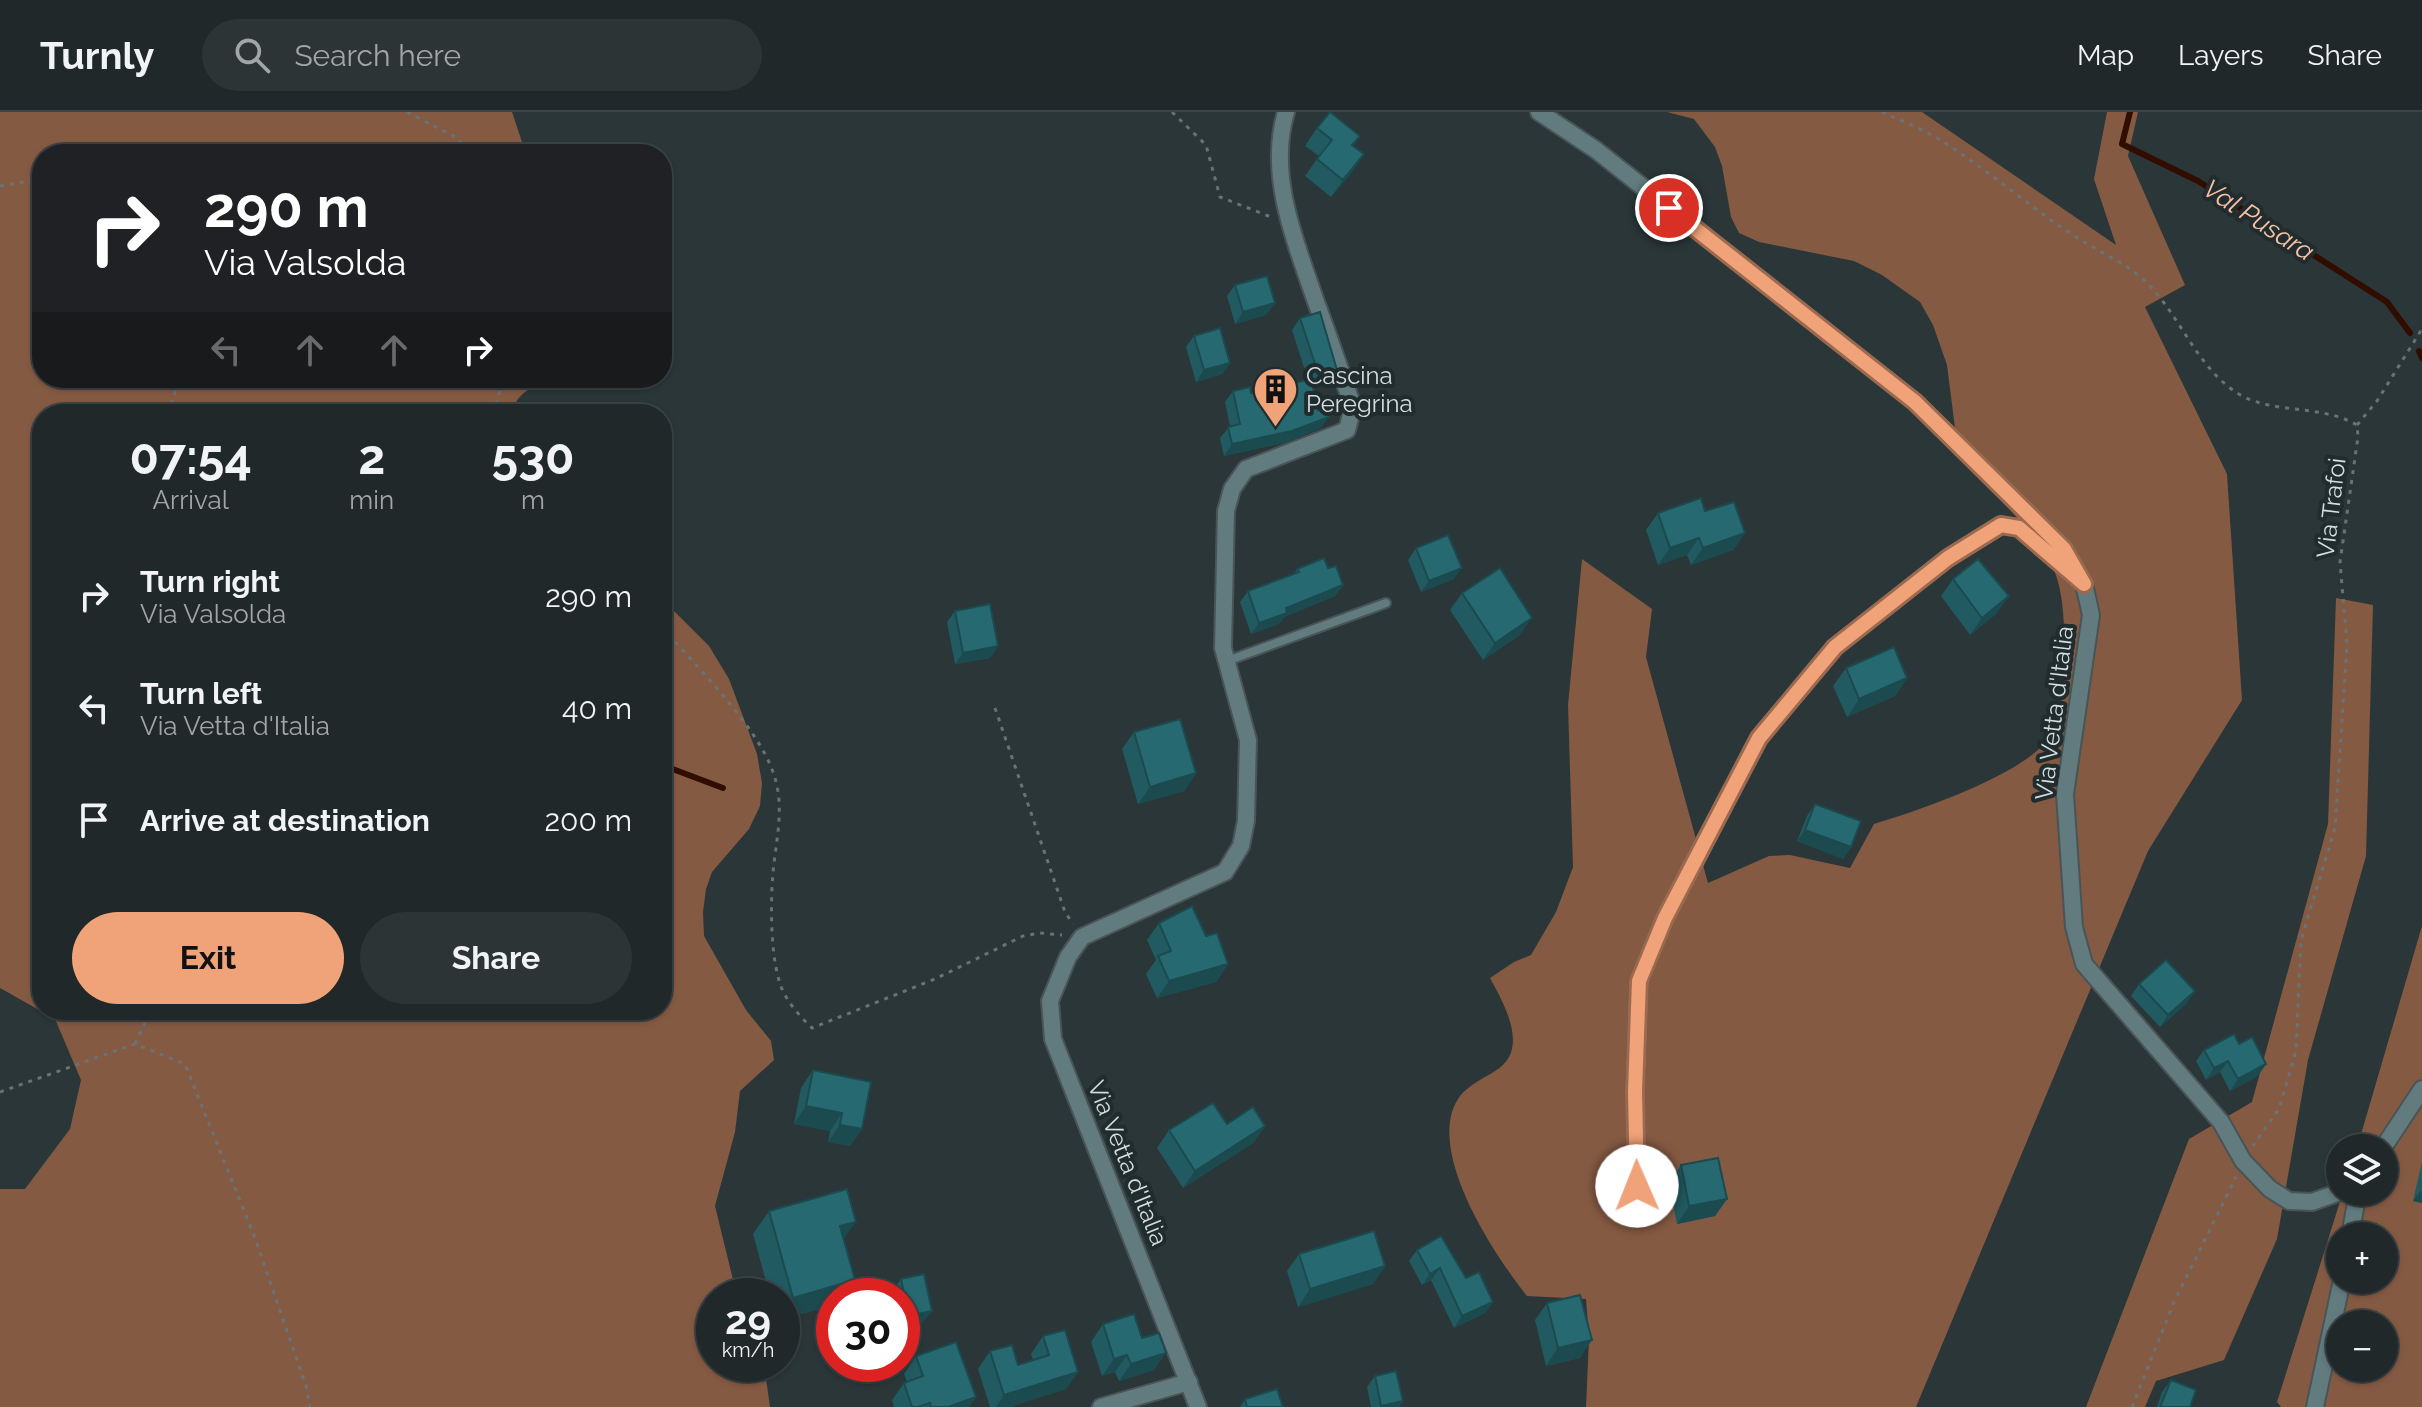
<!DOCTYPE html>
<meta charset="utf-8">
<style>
body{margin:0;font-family:Raleway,sans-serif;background:#2d3436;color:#f1f3f6;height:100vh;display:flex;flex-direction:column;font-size:30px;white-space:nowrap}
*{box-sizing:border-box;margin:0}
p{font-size:26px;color:#a2a6a8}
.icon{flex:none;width:44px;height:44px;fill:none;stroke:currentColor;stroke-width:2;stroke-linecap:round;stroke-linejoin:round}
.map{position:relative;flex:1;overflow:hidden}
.side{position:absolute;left:32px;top:292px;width:640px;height:616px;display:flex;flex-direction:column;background:#20282a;border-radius:32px;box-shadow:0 2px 6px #0004,0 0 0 2px #3d4447}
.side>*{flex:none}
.top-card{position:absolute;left:32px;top:32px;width:640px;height:244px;border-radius:32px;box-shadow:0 2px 6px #0004,0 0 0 2px #3d4447;background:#202124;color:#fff;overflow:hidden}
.buttons{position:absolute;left:2326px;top:1022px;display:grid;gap:16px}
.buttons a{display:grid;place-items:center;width:72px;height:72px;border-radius:50%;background:#20282a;box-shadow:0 2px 6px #0004,0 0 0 2px #3d4447;font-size:40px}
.speed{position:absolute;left:696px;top:1166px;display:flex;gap:16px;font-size:40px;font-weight:700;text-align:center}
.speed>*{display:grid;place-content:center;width:104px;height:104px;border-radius:50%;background:#20282a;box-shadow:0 2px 6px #0004,0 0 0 2px #3d4447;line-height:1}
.speed small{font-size:20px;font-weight:400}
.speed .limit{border:12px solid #d22;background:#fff;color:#111}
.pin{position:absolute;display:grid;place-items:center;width:68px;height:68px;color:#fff;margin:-34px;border:4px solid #fff;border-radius:50%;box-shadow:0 2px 8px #0007}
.me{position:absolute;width:88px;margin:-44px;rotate:359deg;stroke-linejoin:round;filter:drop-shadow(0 0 6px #0008)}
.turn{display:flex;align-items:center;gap:28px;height:168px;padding:0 40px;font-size:36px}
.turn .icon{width:104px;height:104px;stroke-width:2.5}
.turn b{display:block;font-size:56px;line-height:68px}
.lanes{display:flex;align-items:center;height:76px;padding:0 40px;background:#0003;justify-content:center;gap:40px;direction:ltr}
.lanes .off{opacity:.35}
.eta{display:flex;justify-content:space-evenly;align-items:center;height:136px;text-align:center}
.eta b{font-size:48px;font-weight:700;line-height:56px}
.primary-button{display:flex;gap:16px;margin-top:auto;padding:16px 40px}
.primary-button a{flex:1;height:92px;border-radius:48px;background:#f0a279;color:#111;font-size:32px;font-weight:700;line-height:92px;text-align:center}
.primary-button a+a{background:#2d3436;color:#f1f3f6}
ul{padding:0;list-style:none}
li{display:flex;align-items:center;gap:24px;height:112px;padding:0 40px}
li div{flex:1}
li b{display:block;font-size:30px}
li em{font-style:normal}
header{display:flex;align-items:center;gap:48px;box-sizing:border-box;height:112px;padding:0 40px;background:#20282a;border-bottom:2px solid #3d4447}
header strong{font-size:38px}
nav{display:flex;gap:44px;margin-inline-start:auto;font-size:28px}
.search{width:560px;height:72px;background:#2d3436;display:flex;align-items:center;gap:20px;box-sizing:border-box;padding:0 28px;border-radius:44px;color:#a2a6a8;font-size:30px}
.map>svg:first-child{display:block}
</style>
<header>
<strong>Turnly</strong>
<div class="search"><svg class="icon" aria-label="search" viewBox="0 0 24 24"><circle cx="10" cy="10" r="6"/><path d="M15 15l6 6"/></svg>Search here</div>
<nav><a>Map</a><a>Layers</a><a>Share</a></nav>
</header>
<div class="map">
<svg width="2422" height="1295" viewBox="0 0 2422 1295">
<rect width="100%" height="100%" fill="#2a3638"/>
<g fill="#855a43" fill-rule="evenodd">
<path d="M 0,0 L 512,0 L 526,42 L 42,42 L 42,266 L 558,266 C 540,273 513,278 514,302 L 42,302 L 42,898 L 662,898 L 662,487 L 709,534 L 729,567 L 757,642 L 762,671 L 760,694 L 749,717 L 712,760 L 706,777 L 703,800 L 704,824 L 746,898 L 771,929 L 774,948 L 740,979 L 735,1020 L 715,1094 L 737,1184 L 714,1184 L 714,1252 L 764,1252 L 770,1295 L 0,1295 L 0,1077 L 25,1077 L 70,1017 L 81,968 L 55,907 L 0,876 Z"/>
<path d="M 1667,0 L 1922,0 L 2116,133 L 2094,67 L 2107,0 L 2138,0 L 2128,44 L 2185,173 L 2145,195 L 2227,362 L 2242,588 L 2148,739 L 1916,1295 L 1586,1295 L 1589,1227 L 1586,1187 L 1527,1184 C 1495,1144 1422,1035 1460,984 C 1469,973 1484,966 1495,959 C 1531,938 1504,892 1490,866 L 1514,850 L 1531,843 L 1556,800 L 1573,755 L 1568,593 L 1582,447 L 1652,497 L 1646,545 L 1708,771 L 1769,744 L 1790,743 L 1850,756 L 1874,712 C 1914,700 2031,661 2050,623 C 2064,595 2067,558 2065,528 C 2063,500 2063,469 2047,445 C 2032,422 2012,399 1993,380 C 1977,365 1964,353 1957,332 L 1947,253 L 1933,213 L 1920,190 L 1882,163 L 1854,149 L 1759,130 L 1739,121 L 1731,105 L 1722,54 L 1715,35 L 1694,7 Z"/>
<polygon points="2336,486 2373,493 2366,744 2308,948 2277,1127 2224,1248 2156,1269 2145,1295 2086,1295 2189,1027 2252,990 2328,712"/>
<path d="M 2422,814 L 2422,1295 L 2281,1295 L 2277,1290 L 2343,1080 L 2384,1080 L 2384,1036 L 2357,1036 ZM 2340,1124 L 2384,1124 L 2384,1168 L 2340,1168 ZM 2340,1212 L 2384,1212 L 2384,1256 L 2340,1256 Z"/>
</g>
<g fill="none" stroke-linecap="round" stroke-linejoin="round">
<g stroke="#310d00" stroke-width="6">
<polyline points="2130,0 2122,32 2198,69 2387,190 2410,221"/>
<polyline points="2419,239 2422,246"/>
<polyline points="662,653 723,676"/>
<polyline points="163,904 171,898"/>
</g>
<defs>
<polyline id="lane" points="1227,549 1386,491"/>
<g id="street">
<polyline points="1539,0 1596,38 1915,290 2064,437 2084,472 2091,503 2065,682 2074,815 2084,852 2221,1010 2243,1049 2270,1077 2289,1089 2312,1090 2340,1080"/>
<polyline points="2383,1036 2422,977"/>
<polyline points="1638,1106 1635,979 1639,869 1665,806 1759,626 1835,535 1948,446 2001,413 2019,416 2076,465"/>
<polyline points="2350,1124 2358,1080"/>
<polyline points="1101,1295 1189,1270"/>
<path d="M 1198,1295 L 1053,927 L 1050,889 L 1068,845 L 1082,825 L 1225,760 L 1241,734 L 1246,709 L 1248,628 L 1223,536 L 1226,399 L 1232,377 L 1246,357 L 1347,318 L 1353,295 C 1341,260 1329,225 1316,190 C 1296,131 1267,64 1286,0"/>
<polyline points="2315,1295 2342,1168"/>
</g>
</defs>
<use href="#lane" stroke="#495456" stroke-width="12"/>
<use href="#street" stroke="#495456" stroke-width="20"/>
<g stroke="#697375" stroke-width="3" stroke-dasharray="4 6" stroke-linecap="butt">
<polyline points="407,0 459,27 468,42"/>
<polyline points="1172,0 1206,33 1220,85 1271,105"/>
<path d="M 1882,0 C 1900,8 1920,16 1937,26 C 1986,56 2028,94 2076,125 C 2100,141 2126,150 2147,171 C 2179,203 2194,248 2230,276 C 2266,305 2318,290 2357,313 L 2358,325 L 2340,450 L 2347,532 L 2335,716 L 2301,828 L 2296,939 L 2279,997 L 2253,1034"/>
<polyline points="0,74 42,67"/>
<polyline points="169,302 179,266"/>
<polyline points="493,302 504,266"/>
<polyline points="2357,313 2377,289 2422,217"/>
<path d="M 662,515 C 695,553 757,614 773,660 C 784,689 778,720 774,751 C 770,783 769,856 785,883 C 792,896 802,906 812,916 L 935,867 L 1023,824 L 1040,821 L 1062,823"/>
<polyline points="995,596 1065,800 1073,812"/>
<polyline points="135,932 151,898"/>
<polyline points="0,980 135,932 185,952 255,1126 306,1274 310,1295"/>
<polyline points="2132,1295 2174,1190 2236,1065"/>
</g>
<use href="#lane" stroke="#617b7e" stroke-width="8"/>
<use href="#street" stroke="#617b7e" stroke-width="16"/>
</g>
<g fill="#225a61">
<polygon points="1317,16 1360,24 1353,34 1352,60 1331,85 1305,64 1319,44 1305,34"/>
<polygon points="1235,173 1275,191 1266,203 1235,212 1227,184"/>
<polygon points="1300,206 1329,270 1313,275 1321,316 1284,331 1224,344 1220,326 1230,314 1225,290 1233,279 1251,281 1308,268 1292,218"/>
<polygon points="1194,224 1230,251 1222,262 1196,270 1186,235"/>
<polygon points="1705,399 1745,421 1733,438 1691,453 1687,443 1658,453 1646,418 1658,401"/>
<polygon points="1416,436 1454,467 1421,480 1408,448"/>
<polygon points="1328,456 1343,473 1335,484 1284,505 1279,512 1251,522 1240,490 1248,479 1294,462 1297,457"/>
<polygon points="1953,467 1997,501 1970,523 1941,484"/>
<polygon points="1462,481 1520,523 1483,548 1450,498"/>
<polygon points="955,499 998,534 990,546 955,552 947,510"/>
<polygon points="1846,556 1907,566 1895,584 1847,605 1833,574"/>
<polygon points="1134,620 1196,661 1184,679 1138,692 1122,637"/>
<polygon points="1815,692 1851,735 1843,747 1797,729 1807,704"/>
<polygon points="1159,811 1206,824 1228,852 1216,870 1157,886 1146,862 1156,848 1147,828"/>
<polygon points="2139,872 2187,891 2160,915 2131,884"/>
<polygon points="2239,932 2266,952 2258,964 2230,979 2220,960 2206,968 2196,949 2204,938"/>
<polygon points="813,958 862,1017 850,1034 828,1030 830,1019 794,1012 801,976"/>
<polygon points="1227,1012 1265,1014 1253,1031 1183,1076 1157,1036 1169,1018"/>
<polygon points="2422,1050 2422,1091 2413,1089"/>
<polygon points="1681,1053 1727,1087 1715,1104 1677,1112 1669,1071"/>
<polygon points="769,1099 844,1128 834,1184 834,1193 782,1207 782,1184 770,1184 753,1122"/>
<polygon points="1417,1138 1466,1166 1493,1190 1485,1201 1454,1216 1431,1168 1422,1173 1409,1149"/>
<polygon points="1299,1142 1385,1154 1373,1172 1298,1195 1287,1159"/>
<polygon points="901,1167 923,1210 902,1215 902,1184 894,1184 893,1178"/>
<polygon points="1547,1191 1580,1246 1546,1254 1535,1208"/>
<polygon points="1103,1212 1154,1258 1119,1269 1115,1260 1102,1264 1091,1230"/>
<polygon points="1043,1224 1078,1260 1066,1277 1010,1295 990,1295 978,1257 990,1239 1018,1253 1033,1248 1031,1242"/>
<polygon points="916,1244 976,1285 969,1295 894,1295 892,1288 904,1271 907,1270 904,1262"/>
<polygon points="1375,1264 1403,1289 1399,1295 1371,1295 1367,1275"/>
<polygon points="2171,1268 2190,1295 2157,1295 2162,1280"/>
<polygon points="1245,1287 1283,1295 1240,1295"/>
</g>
<g fill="#1b4a4f">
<polygon points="1364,42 1352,60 1331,85 1343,68"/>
<polygon points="1275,191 1266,203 1235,212 1243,200"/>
<polygon points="1230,251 1222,262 1196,270 1204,258"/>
<polygon points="1337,258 1329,270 1311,276 1319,264"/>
<polygon points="1329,305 1321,316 1284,331 1224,344 1232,332"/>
<polygon points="1745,421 1733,438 1691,453 1703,436"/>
<polygon points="1699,426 1687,443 1658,453 1670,436"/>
<polygon points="1462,456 1454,467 1421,480 1429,469"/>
<polygon points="1343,473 1335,484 1284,505 1279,512 1251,522 1259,511 1286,496"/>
<polygon points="2009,484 1997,501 1970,523 1982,506"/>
<polygon points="1532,506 1520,523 1483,548 1495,531"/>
<polygon points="998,534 990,546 955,552 963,541"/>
<polygon points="1907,566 1895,584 1847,605 1859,587"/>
<polygon points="1196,661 1184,679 1138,692 1150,675"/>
<polygon points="1805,718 1851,735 1843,747 1797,729"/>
<polygon points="1228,852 1216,870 1157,886 1169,869"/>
<polygon points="2195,879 2187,891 2160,915 2168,903"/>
<polygon points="2228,949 2220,960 2206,968 2214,956"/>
<polygon points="2266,952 2258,964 2230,979 2238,967"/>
<polygon points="806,994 842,1001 830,1019 794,1012"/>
<polygon points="840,1013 862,1017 850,1034 828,1030"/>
<polygon points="1265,1014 1253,1031 1183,1076 1195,1059"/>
<polygon points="2421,1078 2422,1091 2413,1089"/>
<polygon points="1727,1087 1715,1104 1677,1112 1689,1094"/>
<polygon points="856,1110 840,1132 840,1114"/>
<polygon points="1385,1154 1373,1172 1298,1195 1310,1177"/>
<polygon points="1440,1156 1431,1168 1422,1173 1430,1162"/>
<polygon points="855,1168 844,1184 834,1184 834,1193 782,1207 782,1201 793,1186"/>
<polygon points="1493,1190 1485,1201 1454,1216 1462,1204"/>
<polygon points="932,1199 923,1210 902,1215 909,1204"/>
<polygon points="1592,1228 1580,1246 1546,1254 1558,1236"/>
<polygon points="1166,1241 1154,1258 1119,1269 1131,1252"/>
<polygon points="1127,1243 1115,1260 1102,1264 1114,1247"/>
<polygon points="1078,1260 1066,1277 1010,1295 996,1295 1004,1283"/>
<polygon points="976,1285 969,1295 948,1295"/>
<polygon points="1403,1289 1399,1295 1380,1295 1381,1294"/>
</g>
<g fill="#276971" stroke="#1b4a4f" stroke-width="2">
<polygon points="1330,0 1360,24 1352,33 1364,42 1343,68 1317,47 1332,28 1317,16"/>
<polygon points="1267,164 1275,191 1243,200 1235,173"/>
<polygon points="1320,200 1337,258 1319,264 1300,206"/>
<polygon points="1220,216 1230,251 1204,258 1194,224"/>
<polygon points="1311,267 1318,298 1327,296 1329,305 1292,319 1232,332 1228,315 1240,312 1233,279 1250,275 1251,281"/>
<polygon points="1701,386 1705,399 1734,390 1745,421 1703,436 1699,426 1670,436 1658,401"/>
<polygon points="1448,423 1462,456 1429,469 1416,436"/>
<polygon points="1324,446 1328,456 1336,454 1343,473 1286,496 1287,501 1259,511 1248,479 1299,460 1297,457"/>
<polygon points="1978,447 2009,484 1982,506 1953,467"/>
<polygon points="1500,456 1532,506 1495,531 1462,481"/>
<polygon points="990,492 998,534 963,541 955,499"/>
<polygon points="1894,535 1907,566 1859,587 1846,556"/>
<polygon points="1180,607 1196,661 1150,675 1134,620"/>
<polygon points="1815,692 1861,709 1851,735 1805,718"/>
<polygon points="1192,794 1206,824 1217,821 1228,852 1169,869 1158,844 1171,839 1159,811"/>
<polygon points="2166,848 2195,879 2168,903 2139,872"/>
<polygon points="2234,922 2239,932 2252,925 2266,952 2238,967 2228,949 2214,956 2204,938"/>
<polygon points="813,958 871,970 862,1017 840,1013 842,1001 806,994"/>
<polygon points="1213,991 1227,1012 1253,995 1265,1014 1195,1059 1169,1018"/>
<polygon points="1718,1046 1727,1087 1689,1094 1681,1053"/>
<polygon points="847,1077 856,1110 840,1114 855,1168 793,1186 769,1099"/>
<polygon points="1374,1119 1385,1154 1310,1177 1299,1142"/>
<polygon points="1441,1124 1466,1166 1479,1160 1493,1190 1462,1204 1440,1156 1430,1162 1417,1138"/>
<polygon points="924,1162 932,1199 909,1204 901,1167"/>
<polygon points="1580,1183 1592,1228 1558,1236 1547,1191"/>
<polygon points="1134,1202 1142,1226 1159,1221 1166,1241 1131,1252 1127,1243 1114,1247 1103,1212"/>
<polygon points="1065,1218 1078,1260 1004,1283 990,1239 1012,1233 1018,1253 1049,1243 1043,1224"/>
<polygon points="956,1230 976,1285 948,1295 931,1295 930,1291 918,1295 912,1295 904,1271 923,1264 916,1244"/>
<polygon points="1396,1259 1403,1289 1381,1294 1375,1264"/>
<polygon points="2171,1268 2196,1278 2190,1295 2160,1295"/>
<polygon points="1277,1277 1283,1295 1247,1295 1245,1287"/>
</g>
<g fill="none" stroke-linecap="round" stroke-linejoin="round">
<defs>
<polyline id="route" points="1637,1074 1635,979 1639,869 1665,806 1759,626 1835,535 1948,446 2001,413 2019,416 2084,472 2064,437 1915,290 1669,96"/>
</defs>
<use href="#route" stroke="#9c694f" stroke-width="20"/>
<use href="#route" stroke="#f0a279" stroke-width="14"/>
</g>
<defs>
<symbol id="building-pin" viewBox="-11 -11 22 30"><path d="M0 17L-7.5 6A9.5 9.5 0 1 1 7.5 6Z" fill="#f0a279" stroke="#202c2e"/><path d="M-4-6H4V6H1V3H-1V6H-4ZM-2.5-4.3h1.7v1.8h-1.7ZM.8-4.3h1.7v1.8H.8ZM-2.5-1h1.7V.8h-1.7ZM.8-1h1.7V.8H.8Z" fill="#111"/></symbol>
</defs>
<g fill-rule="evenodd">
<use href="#building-pin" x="1250" y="252" width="51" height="69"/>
</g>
<g text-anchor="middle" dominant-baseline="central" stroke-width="8" stroke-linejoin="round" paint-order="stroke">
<g font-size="24" fill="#d5ddde" stroke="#202c2e" text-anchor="start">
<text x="1306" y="263">Cascina<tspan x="1306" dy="28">Peregrina</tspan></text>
</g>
<g font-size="24" fill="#d5ddde" stroke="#202c2e">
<text transform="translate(2331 396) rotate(-83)">Via Trafoi</text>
<text transform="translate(2054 601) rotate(-83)">Via Vetta d'Italia</text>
<text transform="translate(1128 1051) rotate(68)">Via Vetta d'Italia</text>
</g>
<g font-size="26" font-style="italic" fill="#fac1a3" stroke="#202c2e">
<text transform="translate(2259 108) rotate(33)">Val Pusara</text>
</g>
</g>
</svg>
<div class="buttons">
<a><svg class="icon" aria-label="layers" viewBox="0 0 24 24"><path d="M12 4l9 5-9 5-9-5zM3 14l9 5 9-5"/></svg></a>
<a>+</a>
<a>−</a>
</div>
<div class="speed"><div>29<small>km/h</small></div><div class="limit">30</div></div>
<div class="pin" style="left:1669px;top:96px;background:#d93025"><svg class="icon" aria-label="arrive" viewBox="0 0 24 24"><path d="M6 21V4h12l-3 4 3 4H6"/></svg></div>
<svg class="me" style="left:1637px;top:1074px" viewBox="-20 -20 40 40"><circle r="19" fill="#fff"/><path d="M0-13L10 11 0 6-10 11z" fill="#f0a279"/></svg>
<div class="top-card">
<div class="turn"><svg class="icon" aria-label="right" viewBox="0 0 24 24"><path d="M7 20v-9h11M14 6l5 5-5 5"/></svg><div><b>290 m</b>Via Valsolda</div></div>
<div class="lanes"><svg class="icon off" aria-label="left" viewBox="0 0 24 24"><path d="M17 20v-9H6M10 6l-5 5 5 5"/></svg><svg class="icon off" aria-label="ahead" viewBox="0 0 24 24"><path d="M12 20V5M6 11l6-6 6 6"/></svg><svg class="icon off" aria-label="ahead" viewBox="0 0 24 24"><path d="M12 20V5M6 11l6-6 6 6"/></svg><svg class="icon" aria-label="right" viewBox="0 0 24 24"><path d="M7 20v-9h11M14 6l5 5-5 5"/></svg></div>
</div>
<section class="side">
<div class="eta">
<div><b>07:54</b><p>Arrival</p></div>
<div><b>2</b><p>min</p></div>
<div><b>530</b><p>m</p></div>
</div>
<ul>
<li><svg class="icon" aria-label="right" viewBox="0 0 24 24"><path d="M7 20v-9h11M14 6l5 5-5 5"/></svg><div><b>Turn right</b><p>Via Valsolda</p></div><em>290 m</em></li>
<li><svg class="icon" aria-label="left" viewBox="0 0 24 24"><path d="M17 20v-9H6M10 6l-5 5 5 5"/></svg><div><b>Turn left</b><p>Via Vetta d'Italia</p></div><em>40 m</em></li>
<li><svg class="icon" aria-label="arrive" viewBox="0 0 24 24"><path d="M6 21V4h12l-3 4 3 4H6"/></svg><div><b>Arrive at destination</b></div><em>200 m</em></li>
</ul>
<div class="primary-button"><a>Exit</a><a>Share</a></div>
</section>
</div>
